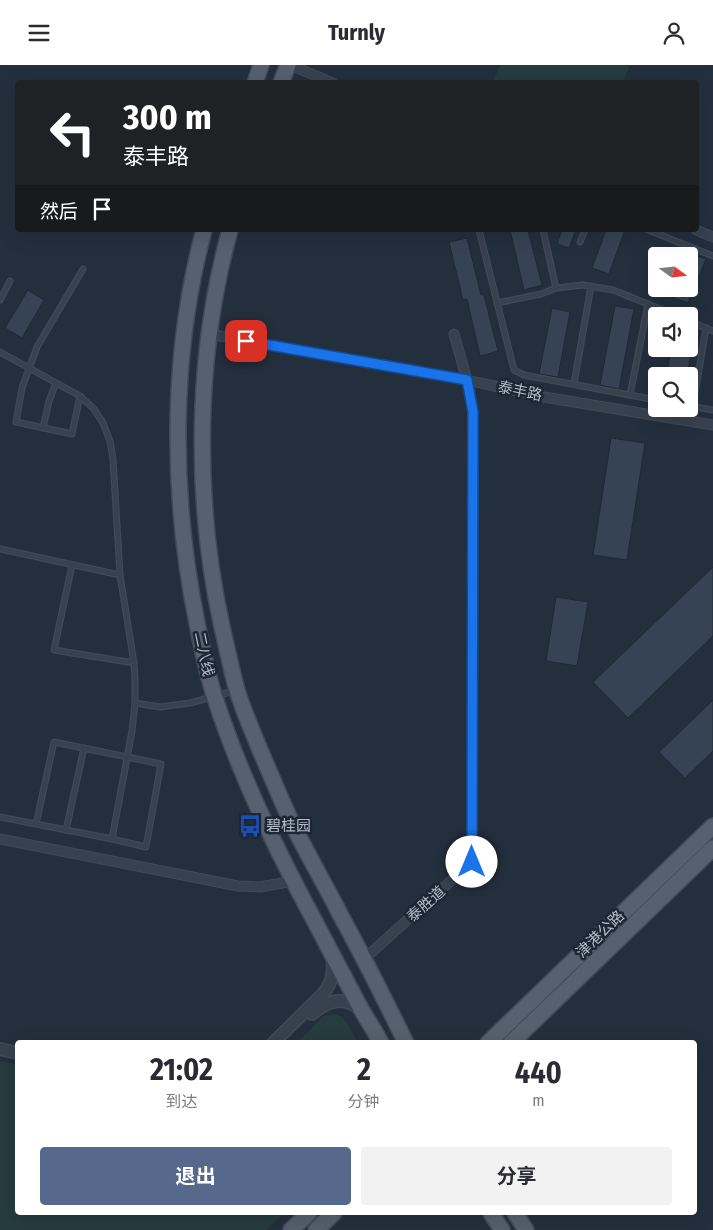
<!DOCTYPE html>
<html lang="zh">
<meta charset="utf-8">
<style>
body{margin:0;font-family:"Fira Sans Condensed","Noto Sans SC",sans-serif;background:#f2f2f3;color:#2b2b33;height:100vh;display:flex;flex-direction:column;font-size:19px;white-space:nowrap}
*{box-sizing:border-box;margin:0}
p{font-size:16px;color:#7c7c81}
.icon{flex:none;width:28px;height:28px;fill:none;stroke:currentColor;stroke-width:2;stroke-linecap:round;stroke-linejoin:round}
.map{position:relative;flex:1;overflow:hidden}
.details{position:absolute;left:15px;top:975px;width:682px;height:175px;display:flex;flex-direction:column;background:#fff;border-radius:5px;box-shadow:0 5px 20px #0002}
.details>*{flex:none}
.banner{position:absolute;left:15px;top:15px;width:684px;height:152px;border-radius:5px;box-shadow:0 5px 20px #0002;background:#202124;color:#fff;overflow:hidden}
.needle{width:32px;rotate:105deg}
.buttons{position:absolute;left:648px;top:182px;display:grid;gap:10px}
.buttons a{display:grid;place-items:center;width:50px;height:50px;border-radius:5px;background:#fff;box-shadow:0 5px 20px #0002;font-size:25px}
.pin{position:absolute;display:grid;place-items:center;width:42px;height:42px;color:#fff;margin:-21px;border-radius:10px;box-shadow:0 2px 8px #0006}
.me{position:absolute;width:55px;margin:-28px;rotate:0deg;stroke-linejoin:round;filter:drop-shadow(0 0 4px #0008)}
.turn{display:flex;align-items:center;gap:18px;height:105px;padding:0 25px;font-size:22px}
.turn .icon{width:65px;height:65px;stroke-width:2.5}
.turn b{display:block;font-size:35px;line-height:42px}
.then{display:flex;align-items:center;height:48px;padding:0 25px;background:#0003;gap:10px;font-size:19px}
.eta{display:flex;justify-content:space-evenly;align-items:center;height:85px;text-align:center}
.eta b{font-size:30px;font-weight:700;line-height:35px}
.action{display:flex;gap:10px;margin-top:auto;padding:10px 25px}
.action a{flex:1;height:58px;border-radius:5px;background:#56698c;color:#fff;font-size:20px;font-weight:700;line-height:58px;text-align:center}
.action a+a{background:#f2f2f3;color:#2b2b33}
header{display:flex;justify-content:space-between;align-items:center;height:65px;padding:0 25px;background:#fff;font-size:22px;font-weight:700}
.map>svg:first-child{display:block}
</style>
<header><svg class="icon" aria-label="menu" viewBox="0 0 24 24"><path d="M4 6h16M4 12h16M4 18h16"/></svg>Turnly<svg class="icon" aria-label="person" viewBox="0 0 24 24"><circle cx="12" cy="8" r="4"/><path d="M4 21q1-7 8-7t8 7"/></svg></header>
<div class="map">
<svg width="713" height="1165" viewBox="0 0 713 1165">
<rect width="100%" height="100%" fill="#242f3e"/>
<g fill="#263c3f">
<polygon points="500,0 630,0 623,17 493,17"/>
<path d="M 334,949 C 347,951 352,967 357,977 L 297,977 L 324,951 Z"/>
<polygon points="0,996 17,999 18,1148 284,1148 266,1165 0,1165"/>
</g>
<g fill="#364354" stroke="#1f2835">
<polygon points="510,165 528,165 542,220 524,225"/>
<polygon points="562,165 576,165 569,183 557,179"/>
<polygon points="606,165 625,165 609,209 592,203"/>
<polygon points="467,173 481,230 484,230 498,286 480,291 467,234 463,235 449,177"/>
<polygon points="689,188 706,194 688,238 671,232 675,224 689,224"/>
<polygon points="28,225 44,235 22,273 5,263"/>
<polygon points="615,241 634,244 619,324 600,320"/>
<polygon points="552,243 570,247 558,312 539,309"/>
<polygon points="671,284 692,284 687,311 666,311"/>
<polygon points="611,373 645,378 627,495 593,490"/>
<polygon points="713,502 713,571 628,653 593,617"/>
<polygon points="556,532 588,537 577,601 546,596"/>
<polygon points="713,635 713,686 685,713 659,687"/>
</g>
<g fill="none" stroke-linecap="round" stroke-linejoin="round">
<defs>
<g id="service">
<polyline points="479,165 514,305 524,310 656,335"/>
<polyline points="543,165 556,223"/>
<polyline points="648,165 713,191"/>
<polyline points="580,177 585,165"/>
<polyline points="0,235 10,216"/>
<polyline points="497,238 541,229 556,223 583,220 613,225 678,251"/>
<polyline points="689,256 713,266"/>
<polyline points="0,287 80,331 94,344 103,358 110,376 113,394 120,510 134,598 135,614 135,638 132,666 112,774"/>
<polyline points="574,319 591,221"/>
<polyline points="630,330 648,239"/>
<polyline points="80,331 72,369 16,357 22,323 37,282 83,204"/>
<polyline points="689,341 713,345"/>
<polyline points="693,341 706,263"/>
<polyline points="43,363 49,336 56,318"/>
<polyline points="0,484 120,510"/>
<polyline points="72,500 54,585 134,598"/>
<polyline points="135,638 160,642 190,638 234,626"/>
<polyline points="0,752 112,774 146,782 161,699 54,677 36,759"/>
<polyline points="66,765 84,683"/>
</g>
<g id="minor">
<polyline points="290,0 333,18"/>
<polyline points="696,165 713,172"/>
<polyline points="209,269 467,315 544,332 713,360"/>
<polyline points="0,774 238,821 260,822 293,816"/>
<polyline points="364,894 472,797 473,347 467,315 454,269"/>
</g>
<g id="tertiary">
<path d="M 312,949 C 328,935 345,930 362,946"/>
<path d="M 273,978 L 323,929 C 333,916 334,907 332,891"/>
<polyline points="0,984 18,988"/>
</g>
<g id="primary">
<polyline points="255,18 261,0"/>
<polyline points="281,18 288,0"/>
<path d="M 204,165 C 170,292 171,430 197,558 C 202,583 207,609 215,633 C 240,710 275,782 313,853 C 329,883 345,914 361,944 C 368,956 375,966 381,978"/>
<path d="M 230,165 C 195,292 194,434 222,562 C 227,583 231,604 237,625 C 243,645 252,665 260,685 C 272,712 283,741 297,768 C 311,796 327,823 341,851 C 364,893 385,935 406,978"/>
<polyline points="488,978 713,761"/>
<polyline points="511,978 713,783"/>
<polyline points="491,1148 502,1165"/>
<polyline points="515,1148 526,1165"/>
<polyline points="291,1165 309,1148"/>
<polyline points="316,1165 334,1148"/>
</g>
</defs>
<use href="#service" stroke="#414a57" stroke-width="7"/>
<use href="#minor" stroke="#414a57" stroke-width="11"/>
<use href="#tertiary" stroke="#414a57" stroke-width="14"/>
<use href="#primary" stroke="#414a57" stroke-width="18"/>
<use href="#service" stroke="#38414e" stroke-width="4.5"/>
<use href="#minor" stroke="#38414e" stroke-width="9"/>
<use href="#tertiary" stroke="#38414e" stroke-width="11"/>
<use href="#primary" stroke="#56606e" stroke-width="15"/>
</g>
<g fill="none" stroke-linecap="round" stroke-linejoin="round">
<defs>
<polyline id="route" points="246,276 467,315 473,347 472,797"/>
</defs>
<use href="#route" stroke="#114b97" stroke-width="12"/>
<use href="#route" stroke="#1a73e8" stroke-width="9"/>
</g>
<defs>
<symbol id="bus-bare" viewBox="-9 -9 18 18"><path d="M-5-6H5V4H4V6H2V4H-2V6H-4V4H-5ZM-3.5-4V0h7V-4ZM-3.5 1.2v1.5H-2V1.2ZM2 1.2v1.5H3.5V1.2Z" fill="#1a4fb4" stroke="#1d2633" stroke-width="2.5" paint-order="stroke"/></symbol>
</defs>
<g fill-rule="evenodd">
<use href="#bus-bare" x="234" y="745" width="32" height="32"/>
</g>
<g text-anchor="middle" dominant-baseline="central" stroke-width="5" stroke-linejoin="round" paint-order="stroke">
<g font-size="15" fill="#b4bcc9" stroke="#1d2633">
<text transform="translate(520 326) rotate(12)">泰丰路</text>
<text transform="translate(204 589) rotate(78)">二八线</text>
<text transform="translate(426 839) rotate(-42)">泰胜道</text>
<text transform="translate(600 869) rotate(-44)">津港公路</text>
</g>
<g font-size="15" fill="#b4bcc9" stroke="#1d2633" text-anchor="start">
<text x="266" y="761">碧桂园</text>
</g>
</g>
</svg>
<div class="buttons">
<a><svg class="needle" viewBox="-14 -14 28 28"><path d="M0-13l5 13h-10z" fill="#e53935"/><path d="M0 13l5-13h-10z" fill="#7c7c81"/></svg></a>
<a><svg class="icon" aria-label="sound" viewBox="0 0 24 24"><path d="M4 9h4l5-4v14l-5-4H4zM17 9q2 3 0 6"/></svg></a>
<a><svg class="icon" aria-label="search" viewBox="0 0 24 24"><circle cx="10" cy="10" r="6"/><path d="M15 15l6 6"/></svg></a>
</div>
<div class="pin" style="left:246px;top:276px;background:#d93025"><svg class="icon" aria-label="arrive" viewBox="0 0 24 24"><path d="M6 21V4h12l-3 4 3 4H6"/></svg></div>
<svg class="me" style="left:472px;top:797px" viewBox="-20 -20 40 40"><circle r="19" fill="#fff"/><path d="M0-13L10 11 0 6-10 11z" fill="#1a73e8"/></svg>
<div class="banner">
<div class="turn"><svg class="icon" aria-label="left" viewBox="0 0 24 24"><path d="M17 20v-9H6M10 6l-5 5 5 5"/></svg><div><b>300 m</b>泰丰路</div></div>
<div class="then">然后<svg class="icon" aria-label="arrive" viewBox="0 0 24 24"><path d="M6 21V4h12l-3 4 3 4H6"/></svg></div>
</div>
<section class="details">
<div class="eta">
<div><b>21:02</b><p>到达</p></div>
<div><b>2</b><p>分钟</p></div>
<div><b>440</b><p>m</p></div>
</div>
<div class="action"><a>退出</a><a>分享</a></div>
</section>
</div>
